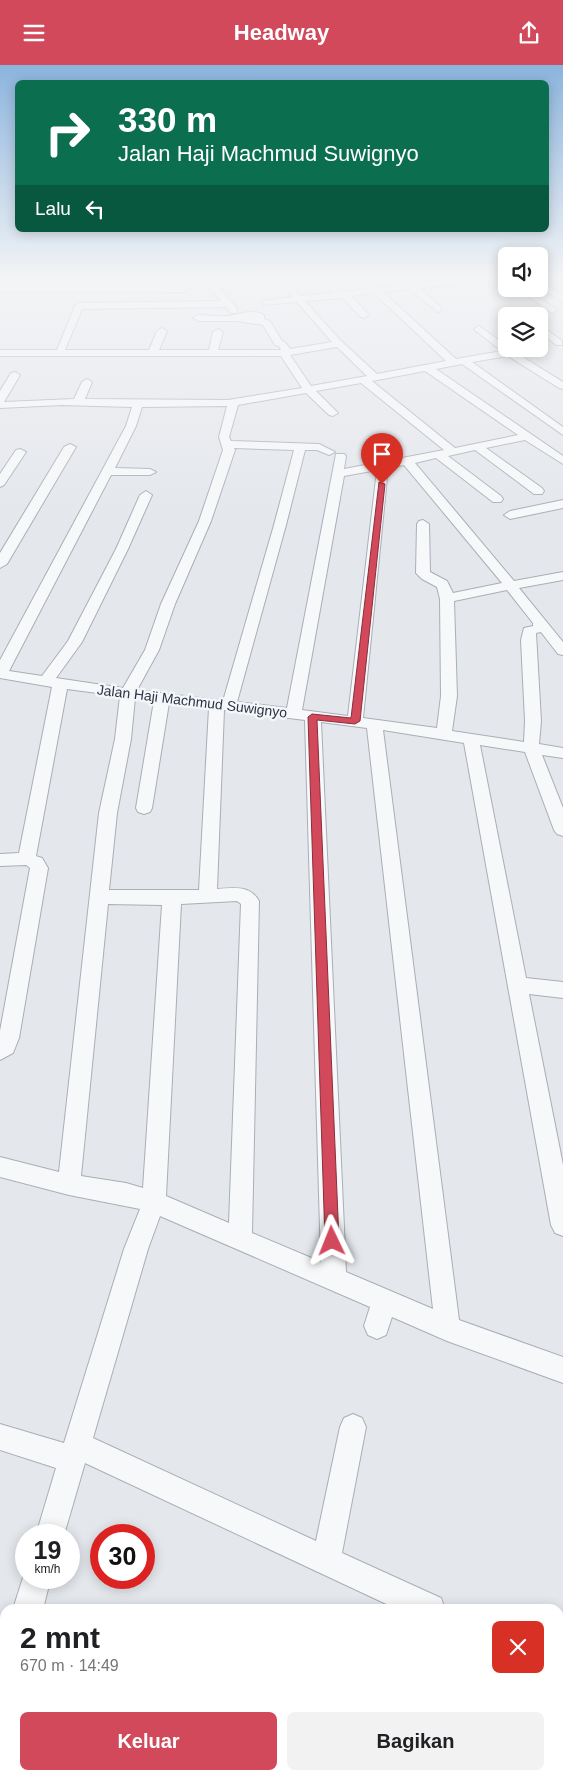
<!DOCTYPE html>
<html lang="id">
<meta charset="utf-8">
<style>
body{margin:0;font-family:Helvetica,sans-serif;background:#f2f2f2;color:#202124;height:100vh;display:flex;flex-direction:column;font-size:19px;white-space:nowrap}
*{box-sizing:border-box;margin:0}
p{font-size:16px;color:#757577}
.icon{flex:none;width:28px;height:28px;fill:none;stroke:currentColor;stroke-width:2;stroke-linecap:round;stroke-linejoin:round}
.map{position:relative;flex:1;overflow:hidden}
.side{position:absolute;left:0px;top:1539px;width:564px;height:176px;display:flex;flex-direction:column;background:#fff;border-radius:15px 15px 0 0;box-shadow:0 2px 12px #0003}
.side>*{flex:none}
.top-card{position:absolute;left:15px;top:15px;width:534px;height:152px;border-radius:8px;box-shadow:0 2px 12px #0003;background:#0b6e4f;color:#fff;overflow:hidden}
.buttons{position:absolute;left:498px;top:182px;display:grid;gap:10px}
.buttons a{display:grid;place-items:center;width:50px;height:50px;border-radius:8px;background:#fff;box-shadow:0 2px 12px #0003;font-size:25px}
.speed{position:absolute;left:15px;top:1459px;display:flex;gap:10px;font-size:25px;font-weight:700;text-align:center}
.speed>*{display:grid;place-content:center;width:65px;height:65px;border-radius:50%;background:#fff;box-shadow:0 2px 12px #0003;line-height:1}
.speed small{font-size:12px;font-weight:400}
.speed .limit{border:8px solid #d22;background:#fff;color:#111}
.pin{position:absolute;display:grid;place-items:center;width:42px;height:42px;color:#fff;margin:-51px -21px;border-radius:50% 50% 50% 0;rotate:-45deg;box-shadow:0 0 5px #0007}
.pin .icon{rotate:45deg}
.me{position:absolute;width:55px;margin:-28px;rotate:358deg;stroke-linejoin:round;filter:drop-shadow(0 0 4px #0008)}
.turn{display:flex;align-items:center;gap:18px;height:105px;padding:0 20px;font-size:22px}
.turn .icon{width:65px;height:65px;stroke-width:2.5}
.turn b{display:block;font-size:35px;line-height:42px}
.then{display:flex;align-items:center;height:48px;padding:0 20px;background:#0003;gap:10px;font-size:19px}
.round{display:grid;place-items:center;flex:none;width:52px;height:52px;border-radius:8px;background:#f2f2f2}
.summary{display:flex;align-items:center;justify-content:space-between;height:85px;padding:0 20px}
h1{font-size:30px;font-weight:700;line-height:38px}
.primary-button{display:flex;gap:10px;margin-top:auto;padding:10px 20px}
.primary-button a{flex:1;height:58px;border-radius:8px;background:#d1495b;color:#fff;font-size:20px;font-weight:700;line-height:58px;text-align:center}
.primary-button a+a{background:#f2f2f2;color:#202124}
header{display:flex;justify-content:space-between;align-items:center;height:65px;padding:0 20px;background:#d1495b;color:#fff;font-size:22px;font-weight:700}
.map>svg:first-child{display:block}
</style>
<header><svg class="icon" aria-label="menu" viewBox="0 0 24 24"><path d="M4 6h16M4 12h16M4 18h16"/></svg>Headway<svg class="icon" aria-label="share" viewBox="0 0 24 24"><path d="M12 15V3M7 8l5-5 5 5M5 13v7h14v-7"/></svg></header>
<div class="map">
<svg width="563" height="1714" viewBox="0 0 563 1714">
<rect width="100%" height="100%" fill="#e4e7ec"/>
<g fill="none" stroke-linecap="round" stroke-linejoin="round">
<defs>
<g id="minor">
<path d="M 203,214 L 212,214 L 237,244 L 237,248 L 231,248 L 226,242 L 82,244 L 65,285 L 149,285 L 157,266 L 162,263 L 167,266 L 159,285 L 209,285 L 213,267 L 218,264 L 223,267 L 218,285 L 281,285 L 279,281 L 275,280 L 263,260 L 237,256 L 198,256 L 193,253 L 198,250 C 209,250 223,253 234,250 C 245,248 252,244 264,250 L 264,254 L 270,256 L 282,276 L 285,277 L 290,284 L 332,277 L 297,237 L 263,240 L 263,236 L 293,232 L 277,214 L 286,214 L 301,231 L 333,228 L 321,214 L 330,214 L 342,227 L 369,224 L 360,214 L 369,214 L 378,223 L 453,214 L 482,214 L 478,217 L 419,223 L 441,242 L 441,246 L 438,247 L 410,224 L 383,227 L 456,294 L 502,286 L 476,266 L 474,264 L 479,261 L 506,280 L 506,284 L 533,284 L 531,286 L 518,289 L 563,317 L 563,324 L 559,323 L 508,291 L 472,297 L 563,362 L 563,370 L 462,299 L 436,304 L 563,391 L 563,399 L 525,375 L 486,383 L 542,423 L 544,426 L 542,429 L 534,429 L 475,385 L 448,391 L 501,431 L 503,434 L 501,437 L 493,437 L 436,393 L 415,398 L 514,516 L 563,507 L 563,515 L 519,523 L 563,577 L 563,590 L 558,589 L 541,567 L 536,568 L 541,656 L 539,679 L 563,683 L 563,693 L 542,690 L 563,743 L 563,771 L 557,769 L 554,765 L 525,687 L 480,680 L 526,913 L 563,917 L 563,933 L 529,929 L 563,1100 L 563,1171 L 555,1168 L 551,1160 L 464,678 L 383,665 L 459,1255 L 563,1292 L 563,1318 L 447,1276 L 392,1252 L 386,1270 L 377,1274 L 368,1270 L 364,1261 L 370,1242 L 160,1151 L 148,1184 L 93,1373 L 316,1476 L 340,1362 L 344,1353 L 353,1349 L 362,1353 L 366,1362 L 342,1488 L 441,1533 L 445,1544 L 397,1544 L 85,1398 L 64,1470 L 36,1470 L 56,1403 L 0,1385 L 0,1359 L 64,1378 L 124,1184 L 140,1144 L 69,1130 L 0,1112 L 0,1092 L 59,1107 L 99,748 L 115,674 L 120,631 L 67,624 L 36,791 L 42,793 L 48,803 L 19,973 L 13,988 L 0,995 L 0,966 L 30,803 L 26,800 L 0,801 L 0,789 L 19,788 L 52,622 L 0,613 L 0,595 L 126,361 L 132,342 L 62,340 L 0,343 L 0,326 L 11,308 L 15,307 L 20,310 L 4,337 L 74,334 L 82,317 L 87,314 L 92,317 L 85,334 L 228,335 L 302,323 L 281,291 L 0,291 L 0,285 L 57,285 L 75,241 L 79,238 L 221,236 ZM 374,228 L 446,296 L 377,309 L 339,274 L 305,236 L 343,233 L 361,252 L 364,253 L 369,250 L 351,231 ZM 337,282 L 367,311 L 311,321 L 290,290 ZM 425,306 L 518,370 L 455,383 L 372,316 ZM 361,318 L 444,385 L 344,404 L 346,391 L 344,389 L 336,389 L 287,643 L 237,637 L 286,460 L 305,385 L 317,385 L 329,390 L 335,387 L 319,379 L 231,376 L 229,372 L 238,340 L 306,328 L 329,350 L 333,351 L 338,348 L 316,326 ZM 227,341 L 219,372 L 223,385 L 199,456 L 161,539 L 145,585 L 123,623 L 56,613 L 82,577 L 128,484 L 152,430 L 146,426 L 140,430 L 116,484 L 68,576 L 42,611 L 9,606 L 111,410 L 150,410 L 156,407 L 150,404 L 115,403 L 136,361 L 142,342 ZM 234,383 L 294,385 L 274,460 L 223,636 L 137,625 L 159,585 L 175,539 L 211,456 L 235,385 ZM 404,400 L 502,518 L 453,528 L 447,516 L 430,507 L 429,459 L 423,455 L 419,456 L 417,459 L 416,508 L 422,514 L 437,522 L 440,534 L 441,631 L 437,663 L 363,653 L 388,403 ZM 377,405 L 348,651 L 302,645 L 344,411 ZM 507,525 L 533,558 L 533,561 L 524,563 L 521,575 L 525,656 L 524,677 L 452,666 L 457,631 L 454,536 ZM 135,633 L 154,636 L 136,743 L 138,747 L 144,749 L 150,747 L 152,743 L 169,638 L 209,643 L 199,825 L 109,825 L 117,748 L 131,674 ZM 224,645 L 305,655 L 321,1197 L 252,1168 L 259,836 C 250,820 234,823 217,824 ZM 321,657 L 367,663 L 433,1244 L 346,1207 ZM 237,836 L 241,839 L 229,1158 L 166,1131 L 181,839 ZM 108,839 L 162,840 L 143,1123 L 126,1118 L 81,1111 Z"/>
<polygon points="539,216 563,230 563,237 539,222"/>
<polygon points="0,220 185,221 189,224 185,227 0,226"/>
<polygon points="518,224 527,224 557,245 553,248 550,247"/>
<polygon points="539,259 562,276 562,280 556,280 539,266"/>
<polygon points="70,379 76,382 7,499 0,503 0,488 64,382"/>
<polygon points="20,384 26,387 4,420 0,422 0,409 16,385"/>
<polygon points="563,435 563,443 510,454 504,450 510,446"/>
<polygon points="26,1503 26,1512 51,1512 43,1544 13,1544"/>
<polygon points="559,1591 563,1592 563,1623 559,1622"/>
<polygon points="5,1607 5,1653 0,1655 0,1609"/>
<polygon points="409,1710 441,1710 440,1714 408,1714"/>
</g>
</defs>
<use href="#minor" stroke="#a9aeb7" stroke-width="2"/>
<use href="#minor" fill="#f7f8fa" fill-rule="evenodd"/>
</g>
<linearGradient id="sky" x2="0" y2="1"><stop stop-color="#8bb4dd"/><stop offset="0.47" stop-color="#f3f4f6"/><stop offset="1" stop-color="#f3f4f6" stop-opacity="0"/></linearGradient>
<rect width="563" height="454" fill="url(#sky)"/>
<polygon fill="#d1495b" stroke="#882f3b" points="379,417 385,419 360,656 355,659 317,655 339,1176 337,1180 332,1182 327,1180 325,1176 308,652 312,649 351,653"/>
<g text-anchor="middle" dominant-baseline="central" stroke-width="5" stroke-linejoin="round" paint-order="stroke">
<g font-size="14" fill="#2b3445" stroke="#f4f6f9">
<text transform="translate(192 636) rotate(7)">Jalan Haji Machmud Suwignyo</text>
</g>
</g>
</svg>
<div class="buttons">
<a><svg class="icon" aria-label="sound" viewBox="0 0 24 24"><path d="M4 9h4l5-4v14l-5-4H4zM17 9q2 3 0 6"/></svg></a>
<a><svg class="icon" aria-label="layers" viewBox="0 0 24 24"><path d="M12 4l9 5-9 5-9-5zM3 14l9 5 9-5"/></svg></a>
</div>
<div class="speed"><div>19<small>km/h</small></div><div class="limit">30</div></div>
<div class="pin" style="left:382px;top:419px;background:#d93025"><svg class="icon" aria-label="arrive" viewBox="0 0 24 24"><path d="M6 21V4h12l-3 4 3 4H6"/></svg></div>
<svg class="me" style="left:332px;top:1176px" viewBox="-20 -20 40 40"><path d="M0-17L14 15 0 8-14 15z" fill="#d1495b" stroke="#fff" stroke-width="4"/></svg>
<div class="top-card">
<div class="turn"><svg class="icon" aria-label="right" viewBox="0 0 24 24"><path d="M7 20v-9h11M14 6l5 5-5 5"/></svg><div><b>330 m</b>Jalan Haji Machmud Suwignyo</div></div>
<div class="then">Lalu<svg class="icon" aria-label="left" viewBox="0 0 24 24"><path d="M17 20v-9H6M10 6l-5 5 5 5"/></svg></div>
</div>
<section class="side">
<div class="summary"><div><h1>2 mnt</h1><p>670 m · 14:49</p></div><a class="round" style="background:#d93025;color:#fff"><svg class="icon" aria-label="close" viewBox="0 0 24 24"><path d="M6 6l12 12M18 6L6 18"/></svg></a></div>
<div class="primary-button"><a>Keluar</a><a>Bagikan</a></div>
</section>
</div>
